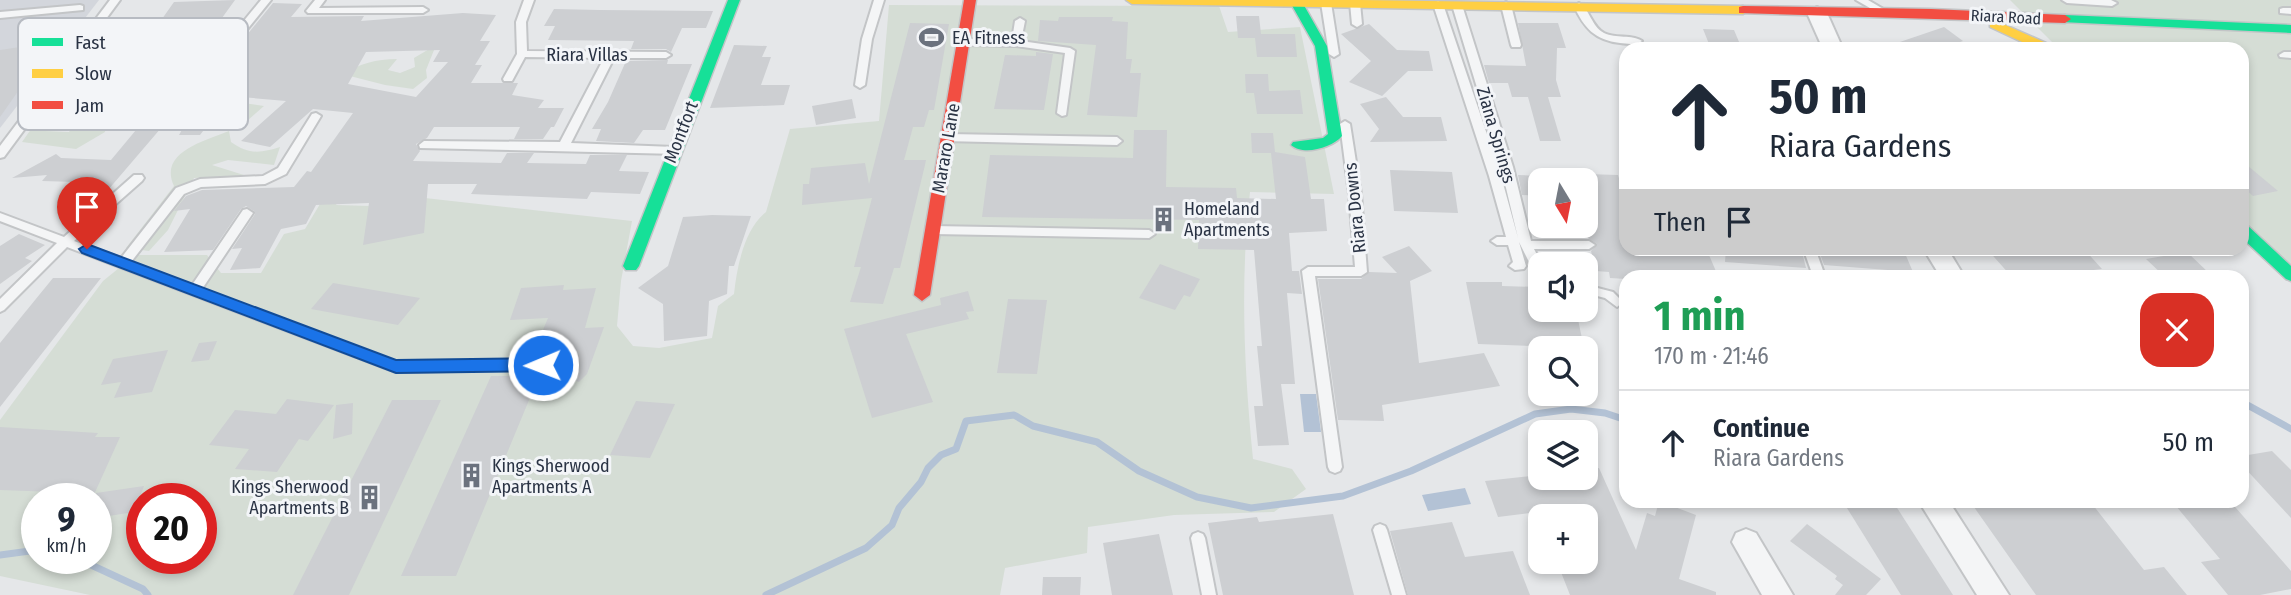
<!DOCTYPE html>
<meta charset="utf-8">
<style>
body{margin:0;font-family:"Fira Sans Condensed",sans-serif;background:#f2f2f3;color:#1f2937;height:100vh;display:flex;flex-direction:column;font-size:26px;white-space:nowrap}
*{box-sizing:border-box;margin:0}
p{font-size:23px;color:#747a83}
.icon{flex:none;width:38px;height:38px;fill:none;stroke:currentColor;stroke-width:2;stroke-linecap:round;stroke-linejoin:round}
.map{position:relative;flex:1;overflow:hidden}
.details{position:absolute;left:1619px;top:270px;width:630px;height:238px;display:flex;flex-direction:column;background:#fff;border-radius:21px;box-shadow:0 4px 10px #0003}
.details>*{flex:none}
.hud{position:absolute;left:1619px;top:42px;width:630px;height:214px;border-radius:21px;box-shadow:0 4px 10px #0003;background:#fff;color:#1f2937;overflow:hidden}
.needle{width:46px;rotate:170deg}
.fabs{position:absolute;left:1528px;top:168px;display:grid;gap:14px}
.fabs a{display:grid;place-items:center;width:70px;height:70px;border-radius:14px;background:#fff;box-shadow:0 4px 10px #0003;font-size:35px}
.speed{position:absolute;left:21px;top:483px;display:flex;gap:14px;font-size:35px;font-weight:700;text-align:center}
.speed>*{display:grid;place-content:center;width:91px;height:91px;border-radius:50%;background:#fff;box-shadow:0 4px 10px #0003;line-height:1}
.speed small{font-size:18px;font-weight:400}
.speed .limit{border:10px solid #d22;background:#fff;color:#111}
.pin{position:absolute;display:grid;place-items:center;width:60px;height:60px;color:#fff;margin:-72px -30px;border-radius:50% 50% 50% 0;rotate:-45deg;box-shadow:0 0 7px #0007}
.pin .icon{rotate:45deg}
.me{position:absolute;width:77px;margin:-38px;rotate:269deg;stroke-linejoin:round;filter:drop-shadow(0 0 5px #0008)}
.turn{display:flex;align-items:center;gap:24px;height:147px;padding:0 35px;font-size:32px}
.turn .icon{width:91px;height:91px;stroke-width:2.5}
.turn b{display:block;font-size:49px;line-height:60px}
.then{display:flex;align-items:center;height:66px;padding:0 35px;background:#0003;gap:14px;font-size:26px}
.round{display:grid;place-items:center;flex:none;width:74px;height:74px;border-radius:21px;background:#f2f2f3}
.headline{display:flex;align-items:center;justify-content:space-between;height:119px;padding:0 35px}
h1{font-size:42px;font-weight:700;line-height:52px;color:#1e9e55}
ul{padding:0;list-style:none}
li{display:flex;align-items:center;gap:21px;height:105px;padding:0 35px;border-top:2px solid #e0e1e3}
li div{flex:1}
li b{display:block;font-size:26px}
li em{font-style:normal}
.map>svg:first-child{display:block}
</style>
<div class="map">
<svg width="2291" height="595" viewBox="0 0 2291 595">
<rect width="100%" height="100%" fill="#e5e7e9"/>
<polygon fill="#d3d6dc" points="0,0 99,0 0,128"/>
<g fill="#d5ddd5" fill-rule="evenodd">
<polygon points="2010,0 2291,0 2291,272 2242,224 2242,49 2059,49"/>
<path d="M 889,5 L 1219,6 L 1228,32 L 1300,27 L 1334,194 L 1250,192 C 1240,281 1244,369 1253,459 L 1292,469 L 1306,489 L 1274,512 L 1174,515 L 1088,527 L 1087,553 L 1005,568 L 1000,595 L 90,595 L 0,576 L 0,420 L 103,281 L 135,255 L 207,255 L 221,273 L 261,273 L 284,234 L 305,229 L 329,189 L 345,190 L 336,205 L 370,206 L 380,193 L 632,221 L 621,281 L 617,326 L 633,346 L 659,348 L 712,338 L 718,306 L 734,294 C 737,267 744,229 766,212 L 790,129 L 879,121 ZM 37,499 L 96,499 L 96,558 L 37,558 ZM 142,499 L 201,499 L 201,558 L 142,558 Z"/>
<path d="M 436,45 L 426,70 L 427,78 L 413,89 L 385,85 L 342,74 C 360,64 376,59 397,59 L 388,70 L 400,73 L 415,67 L 414,58 Z"/>
<polygon points="122,62 126,78 106,115 105,132 76,149 22,142 75,67 97,65 56,109 45,131 69,132 100,83"/>
<polygon points="241,92 243,103 264,106 238,129 227,117 230,112 218,103"/>
<path d="M 229,131 L 231,142 C 249,155 261,153 280,147 L 274,165 L 228,160 L 212,165 L 247,176 L 194,178 L 168,230 L 149,251 L 126,248 L 174,186 C 158,152 205,141 229,131 Z"/>
</g>
<g fill="#b3c2d5">
<polygon points="1300,394 1316,394 1321,432 1304,432"/>
<polygon points="1465,488 1471,504 1428,511 1422,495"/>
</g>
<g fill="none" stroke-linecap="round" stroke-linejoin="round">
<g stroke="#b3c2d5" stroke-width="7">
<polyline points="2242,402 2291,429"/>
<polyline points="0,555 37,550"/>
<polyline points="76,558 143,589 148,595"/>
<polyline points="766,595 866,548 892,525 899,508 921,482 928,468 941,455 956,449 966,421 1014,415 1033,426 1097,442 1139,471 1197,497 1251,508 1343,496 1411,471 1535,414 1571,409 1605,413 1626,420"/>
</g>
</g>
<g fill="#cdcfd2" fill-rule="evenodd">
<polygon points="235,0 174,84 183,90 176,101 179,107 96,204 57,203 76,182 42,181 47,175 12,178 56,154 61,158 111,160 151,112 119,113 168,48 95,48 120,20 162,19 174,2"/>
<path d="M 273,3 L 302,4 L 291,17 L 364,16 L 361,21 L 463,13 L 496,15 L 480,41 L 490,41 L 475,65 L 482,65 L 471,83 L 518,83 L 512,95 L 544,100 L 538,108 L 564,108 L 554,127 L 551,127 L 543,139 L 514,139 L 520,127 L 434,127 L 427,138 L 416,144 L 420,151 L 413,161 L 501,163 L 507,153 L 534,153 L 527,163 L 586,164 L 590,155 L 627,155 L 619,171 L 649,172 L 640,194 L 591,192 L 587,199 L 471,194 L 477,184 L 428,184 L 424,233 L 363,245 L 369,203 L 316,205 L 306,224 L 281,229 L 260,268 L 230,270 L 242,248 L 232,249 L 255,214 L 254,211 L 246,206 L 241,209 L 213,250 L 164,252 L 190,209 L 174,211 L 186,196 L 202,190 L 294,187 L 307,171 L 311,172 L 353,113 L 313,109 L 270,147 L 241,141 L 286,101 L 230,96 L 200,135 L 179,135 L 196,105 L 192,102 ZM 440,50 L 433,62 L 448,62 L 416,97 L 348,84 L 366,52 Z"/>
<polygon points="554,9 600,10 713,11 706,28 682,28 671,52 666,49 631,49 634,41 548,40 555,26 544,26"/>
<polygon points="1236,16 1259,16 1261,34 1295,34 1297,57 1257,57 1255,38 1238,38"/>
<polygon points="1059,17 1113,17 1112,21 1128,22 1126,59 1132,59 1130,73 1141,73 1137,117 1087,115 1096,45 1038,41 1040,20 1058,21"/>
<polygon points="910,23 949,24 934,110 929,110 924,127 913,127 904,160 926,160 925,165 900,268 894,268 883,304 850,302 861,267 854,267 872,198 802,205 803,184 809,184 811,168 865,163 869,184"/>
<polygon points="1518,23 1558,23 1566,48 1557,48 1556,80 1561,97 1548,97 1561,141 1540,141 1528,97 1512,97 1508,83 1489,83 1484,65 1526,66"/>
<polygon points="1369,24 1397,50 1429,51 1433,71 1408,71 1382,96 1349,82 1371,61 1341,34"/>
<polygon points="1944,27 1963,41 1940,49 1889,49 1888,46"/>
<polygon points="1703,29 1734,30 1742,49 1711,49"/>
<polygon points="47,43 30,68 35,67 0,117 0,50"/>
<polygon points="734,45 767,46 762,57 771,57 761,85 790,85 784,105 710,108"/>
<polygon points="1036,52 1053,54 1044,110 994,109 1005,55 1036,56"/>
<polygon points="668,60 667,64 692,64 665,130 643,130 634,143 596,141 601,129 592,129 608,102 626,61"/>
<polygon points="1245,74 1268,74 1269,91 1300,90 1303,114 1257,114 1254,93 1246,93"/>
<polygon points="1386,97 1403,117 1441,117 1447,141 1370,142 1379,129 1360,104"/>
<polygon points="852,99 856,118 816,125 812,106"/>
<polygon points="1134,130 1167,130 1166,187 1236,188 1237,198 1276,199 1271,153 1252,153 1251,133 1273,133 1275,152 1305,157 1311,199 1324,199 1327,231 1289,233 1292,271 1299,271 1302,294 1287,293 1295,384 1281,384 1289,445 1258,446 1254,406 1263,406 1257,346 1262,346 1254,250 1198,249 1199,220 982,217 990,155 1133,158"/>
<polygon points="2242,161 2278,191 2253,196 2242,186"/>
<polygon points="1390,170 1452,172 1458,213 1394,211"/>
<polygon points="1586,174 1618,175 1626,202 1626,248 1706,248 1718,276 1651,273 1652,276 1626,276 1626,279 1610,278 1609,272 1596,271 1591,251 1597,244 1588,238 1586,228"/>
<polygon points="1518,175 1540,176 1540,196 1522,195"/>
<polygon points="712,215 751,216 734,266 729,266 727,294 709,301 707,336 664,341 663,304 638,288 668,266 683,217"/>
<polygon points="19,234 45,245 25,258 32,261 0,284 0,246"/>
<polygon points="1409,246 1432,271 1410,281 1419,363 1484,353 1500,386 1382,405 1384,421 1338,420 1318,279 1361,279 1369,272 1397,273 1382,257"/>
<polygon points="1726,248 1801,248 1806,268 1725,262"/>
<polygon points="1818,248 1899,248 1904,251 1913,272 1824,265"/>
<polygon points="1986,248 2083,248 2102,269 2077,272 2081,276 2011,276"/>
<polygon points="2187,252 2212,276 2164,276 2146,259"/>
<polygon points="1160,264 1200,279 1190,297 1184,295 1175,310 1139,298"/>
<polygon points="53,278 101,278 0,407 0,343"/>
<polygon points="1466,282 1502,282 1502,286 1540,287 1540,310 1576,310 1584,348 1478,344"/>
<polygon points="333,283 420,298 398,325 311,309"/>
<polygon points="564,285 563,290 596,288 585,328 604,327 587,374 579,382 549,371 552,364 549,358 531,358 548,318 510,320 521,288"/>
<polygon points="968,291 974,311 966,312 969,319 906,334 933,402 872,418 844,329 941,305 940,298"/>
<polygon points="1008,299 1047,300 1037,374 997,373"/>
<polygon points="217,341 209,360 191,362 199,343"/>
<polygon points="168,350 152,392 114,398 121,382 101,385 113,359"/>
<polygon points="491,376 539,376 456,576 401,576"/>
<polygon points="287,399 334,405 308,441 299,439 277,472 235,469 249,449 209,445 235,410 276,414"/>
<polygon points="392,400 441,400 349,595 293,595"/>
<polygon points="636,401 675,404 650,458 610,455"/>
<polygon points="353,403 352,434 333,439 336,405"/>
<polygon points="0,427 98,433 95,437 120,437 92,499 51,499 55,492 0,490"/>
<polygon points="2272,451 2291,470 2291,518 2242,465 2242,456"/>
<polygon points="1599,468 1636,550 1647,513 1655,516 1659,501 1696,515 1679,579 1716,592 1716,595 1570,595 1557,562 1586,562 1586,506 1498,517 1485,481 1540,475 1540,478 1586,478 1586,469"/>
<polygon points="144,486 134,512 96,518 96,493"/>
<polygon points="1842,500 1892,500 1953,595 1901,595"/>
<polygon points="1969,500 2089,500 2144,570 2164,567 2187,595 2036,595"/>
<polygon points="2171,500 2229,500 2291,571 2291,589 2260,595 2228,595 2201,562 2220,559"/>
<polygon points="1333,514 1354,595 1223,595 1208,523 1257,517 1259,522"/>
<polygon points="1452,522 1465,557 1513,551 1530,595 1408,595 1390,531"/>
<polygon points="1807,524 1881,579 1866,595 1835,595 1843,585 1835,579 1837,576 1790,541"/>
<polygon points="1159,534 1173,595 1112,595 1103,543"/>
<polygon points="1043,577 1081,577 1080,595 1042,595"/>
</g>
<g fill="none" stroke-linecap="round" stroke-linejoin="round">
<defs>
<g id="lane">
<polygon points="110,0 120,0 4,157 0,158 0,146"/>
<polygon points="261,0 271,0 187,104 179,104 178,102 179,100"/>
<polygon points="315,0 325,0 319,8 423,7 428,10 423,13 308,13 306,11"/>
<polygon points="524,0 534,0 526,22 527,51 666,52 671,55 666,58 614,58 571,143 674,147 678,148 679,151 678,154 420,148 419,145 424,141 560,142 604,58 525,57 512,81 504,81 503,79 517,54 516,22"/>
<polygon points="874,0 884,0 872,39 865,85 860,88 855,85 862,39"/>
<polygon points="1326,0 1331,3 1339,54 1334,57 1329,54 1321,3"/>
<polygon points="1355,0 1360,3 1362,24 1357,27 1352,24 1350,3"/>
<polygon points="1856,0 1868,0 1885,10 1883,12 1877,12"/>
<polygon points="2062,0 2111,0 2117,3 2112,6 2067,3"/>
<polygon points="1438,1 1443,4 1501,176 1518,238 1501,167 1452,5 1454,3 1460,3 1462,5 1513,167 1531,241 1589,241 1595,245 1589,249 1534,249 1542,264 1540,264 1540,277 1536,276 1519,242 1526,266 1524,269 1515,270 1509,266 1513,262 1508,245 1497,245 1491,241 1497,237 1506,237 1489,176 1433,4"/>
<polygon points="1506,2 1511,5 1521,45 1520,47 1512,47 1511,45 1501,5"/>
<path d="M 1579,3 C 1590,9 1591,26 1604,33 C 1616,39 1632,34 1642,41 C 1636,45 1628,44 1620,43 C 1595,40 1584,28 1574,6 Z"/>
<polygon points="80,5 83,6 83,10 0,18 0,12"/>
<polygon points="2283,8 2291,8 2291,14 2280,13 2280,9"/>
<polygon points="1020,18 1025,21 1021,41 1070,48 1075,51 1066,115 1062,116 1057,113 1065,53 1016,46 964,45 959,42 964,39 1012,40 1015,21"/>
<polygon points="2284,52 2291,52 2291,58 2280,57 2279,55"/>
<polygon points="316,113 321,116 286,174 265,184 201,187 184,194 131,262 192,285 243,210 247,209 253,213 202,289 396,362 543,360 548,361 549,365 548,369 395,372 67,247 4,310 0,312 0,299 57,243 0,221 0,213 64,237 134,175 142,175 144,178 142,181 74,241 121,258 176,188 200,179 263,176 278,168 312,114"/>
<polygon points="1345,121 1350,124 1361,194 1367,272 1361,276 1315,276 1342,467 1340,471 1335,473 1330,471 1328,467 1302,271 1308,267 1355,267 1349,194 1340,124"/>
<polygon points="948,134 1117,137 1122,141 1117,145 944,141 943,138 944,135"/>
<polygon points="933,226 1149,230 1155,234 1149,238 933,234 927,230"/>
<polygon points="1803,248 1815,248 1825,276 1813,276"/>
<polygon points="1586,285 1613,292 1623,302 1617,307 1605,298 1586,293"/>
<polygon points="1380,524 1385,526 1387,530 1406,595 1392,595 1373,530 1375,526"/>
<polygon points="1198,532 1203,534 1205,538 1216,595 1202,595 1191,538 1193,534"/>
</g>
<g id="street">
<polygon points="1817,7 1827,13 1843,49 1823,49 1807,13"/>
<polygon points="1923,248 1947,248 1964,276 1940,276"/>
<polygon points="1918,500 1948,500 2009,595 1977,595"/>
<polygon points="1746,529 1756,533 1793,595 1762,595 1732,542 1736,533"/>
</g>
<g id="fast">
<polygon points="728,0 740,0 639,266 636,270 626,270 623,266"/>
<path d="M 1291,0 L 1301,0 L 1327,46 L 1342,136 C 1332,148 1303,156 1291,145 L 1293,142 L 1323,138 L 1328,134 L 1315,46 L 1290,2 Z"/>
<polygon points="2065,15 2291,25 2291,33 2061,22 2061,16"/>
<polygon points="2242,224 2247,225 2291,266 2291,281 2286,279 2242,238"/>
</g>
<g id="slow">
<polygon points="1126,0 1360,0 1743,6 1749,10 1743,14 1132,4"/>
<polygon points="1994,20 2053,46 2054,49 2037,49 1990,27 1990,21"/>
</g>
<g id="jam">
<polygon points="964,0 976,0 930,295 922,301 914,295"/>
<polygon points="1743,6 1931,9 2065,15 2071,19 2065,23 1739,13 1739,7"/>
</g>
</defs>
<use href="#lane" stroke="#c3c5c7" stroke-width="4"/>
<use href="#street" stroke="#c3c5c7" stroke-width="4"/>
<use href="#fast" stroke="#c3c5c7" stroke-width="3"/>
<use href="#slow" stroke="#c3c5c7" stroke-width="3"/>
<use href="#jam" stroke="#c3c5c7" stroke-width="3"/>
<use href="#lane" fill="#f4f5f6" fill-rule="evenodd"/>
<use href="#street" fill="#f4f5f6" fill-rule="evenodd"/>
<use href="#fast" fill="#16e098" fill-rule="evenodd"/>
<use href="#slow" fill="#ffcf43" fill-rule="evenodd"/>
<use href="#jam" fill="#f24e42" fill-rule="evenodd"/>
</g>
<polygon fill="#1a73e8" stroke="#114b97" stroke-width="2" points="87,244 396,360 543,358 549,360 551,365 549,369 543,371 396,373 82,253 79,249"/>
<defs>
<symbol id="stadium-bare" viewBox="-9 -9 18 18"><path d="M0-5a6.5 5 0 1 0 0 10a6.5 5 0 1 0 0-10ZM-3.5-1.8h7v3.6h-7Z" fill="#6b727e" stroke="#f3f5f8" stroke-width="2.5" paint-order="stroke"/></symbol>
<symbol id="building-bare" viewBox="-9 -9 18 18"><path d="M-4-6H4V6H1V3H-1V6H-4ZM-2.5-4.3h1.7v1.8h-1.7ZM.8-4.3h1.7v1.8H.8ZM-2.5-1h1.7V.8h-1.7ZM.8-1h1.7V.8H.8Z" fill="#6b727e" stroke="#f3f5f8" stroke-width="2.5" paint-order="stroke"/></symbol>
</defs>
<g fill-rule="evenodd">
<use href="#stadium-bare" x="914" y="20" width="35" height="35"/>
<use href="#building-bare" x="1146" y="202" width="35" height="35"/>
<use href="#building-bare" x="454" y="458" width="35" height="35"/>
<use href="#building-bare" x="352" y="480" width="35" height="35"/>
</g>
<g text-anchor="middle" dominant-baseline="central" stroke-width="6" stroke-linejoin="round" paint-order="stroke">
<g font-size="16" fill="#2a3344" stroke="#f3f5f8">
<text transform="translate(2006 17) rotate(3)">Riara Road</text>
</g>
<g font-size="18" fill="#2a3344" stroke="#f3f5f8" text-anchor="start">
<text x="952" y="38">EA Fitness</text>
<text x="1184" y="209">Homeland<tspan x="1184" dy="21">Apartments</tspan></text>
<text x="492" y="466">Kings Sherwood<tspan x="492" dy="21">Apartments A</tspan></text>
<text x="349" y="487" text-anchor="end">Kings Sherwood<tspan x="349" dy="21">Apartments B</tspan></text>
</g>
<g font-size="18" fill="#2a3344" stroke="#f3f5f8">
<text x="587" y="55">Riara Villas</text>
<text transform="translate(681 132) rotate(-69)">Montfort</text>
<text transform="translate(1496 135) rotate(74)">Ziana Springs</text>
<text transform="translate(946 148) rotate(-80)">Mararo Lane</text>
<text transform="translate(1355 208) rotate(-96)">Riara Downs</text>
</g>
</g>
<rect x="18" y="18" width="230" height="112" rx="10" fill="#f3f5f8" stroke="#b7bbc2" stroke-width="2"/>
<rect x="32" y="38" width="31" height="8" fill="#16e098"/>
<rect x="32" y="69" width="31" height="9" fill="#ffcf43"/>
<rect x="32" y="101" width="31" height="8" fill="#f24e42"/>
<g font-size="19" fill="#2a3344">
<text x="75" y="49">Fast</text>
<text x="75" y="80">Slow</text>
<text x="75" y="112">Jam</text>
</g>
</svg>
<div class="fabs">
<a><svg class="needle" viewBox="-14 -14 28 28"><path d="M0-13l5 13h-10z" fill="#e53935"/><path d="M0 13l5-13h-10z" fill="#747a83"/></svg></a>
<a><svg class="icon" aria-label="sound" viewBox="0 0 24 24"><path d="M4 9h4l5-4v14l-5-4H4zM17 9q2 3 0 6"/></svg></a>
<a><svg class="icon" aria-label="search" viewBox="0 0 24 24"><circle cx="10" cy="10" r="6"/><path d="M15 15l6 6"/></svg></a>
<a><svg class="icon" aria-label="layers" viewBox="0 0 24 24"><path d="M12 4l9 5-9 5-9-5zM3 14l9 5 9-5"/></svg></a>
<a>+</a>
</div>
<div class="speed"><div>9<small>km/h</small></div><div class="limit">20</div></div>
<div class="pin" style="left:87px;top:249px;background:#d93025"><svg class="icon" aria-label="arrive" viewBox="0 0 24 24"><path d="M6 21V4h12l-3 4 3 4H6"/></svg></div>
<svg class="me" style="left:543px;top:365px" viewBox="-20 -20 40 40"><circle r="17" fill="#1a73e8" stroke="#fff" stroke-width="3"/><path d="M0-11L8 9 0 5-8 9z" fill="#fff"/></svg>
<div class="hud">
<div class="turn"><svg class="icon" aria-label="ahead" viewBox="0 0 24 24"><path d="M12 20V5M6 11l6-6 6 6"/></svg><div><b>50 m</b>Riara Gardens</div></div>
<div class="then">Then<svg class="icon" aria-label="arrive" viewBox="0 0 24 24"><path d="M6 21V4h12l-3 4 3 4H6"/></svg></div>
</div>
<section class="details">
<div class="headline"><div><h1>1 min</h1><p>170 m · 21:46</p></div><a class="round" style="background:#d93025;color:#fff"><svg class="icon" aria-label="close" viewBox="0 0 24 24"><path d="M6 6l12 12M18 6L6 18"/></svg></a></div>
<ul>
<li><svg class="icon" aria-label="ahead" viewBox="0 0 24 24"><path d="M12 20V5M6 11l6-6 6 6"/></svg><div><b>Continue</b><p>Riara Gardens</p></div><em>50 m</em></li>
</ul>
</section>
</div>
